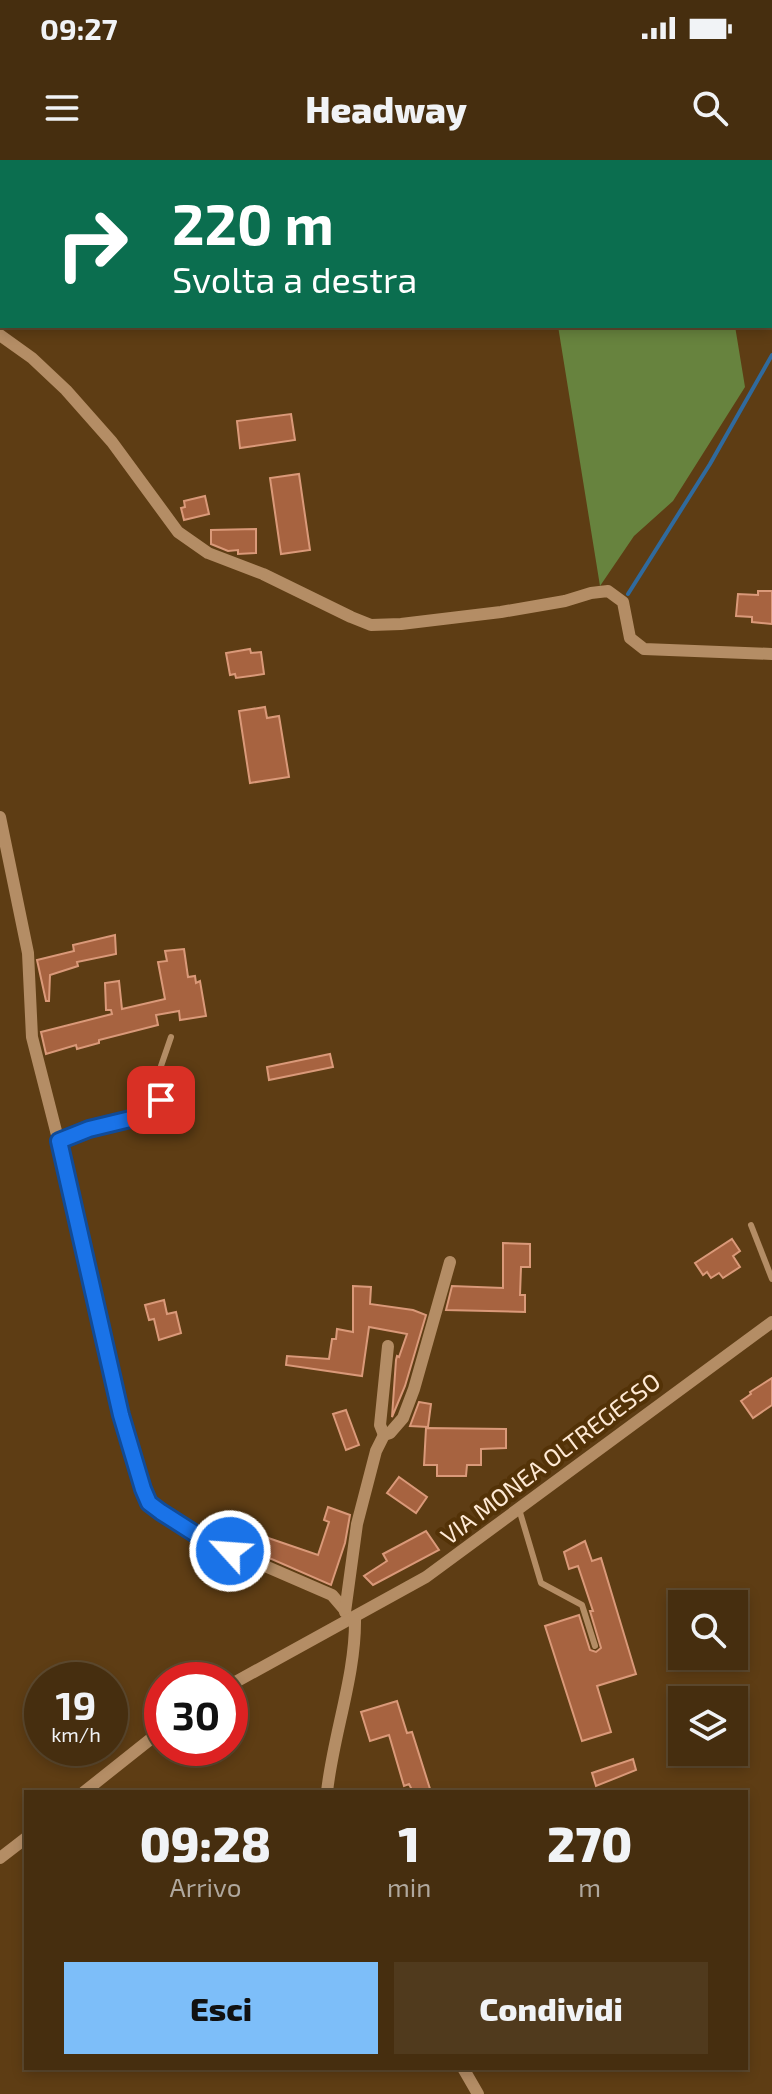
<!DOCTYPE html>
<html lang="it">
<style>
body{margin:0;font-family:"Exo 2",sans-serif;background:#503a1d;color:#f1f3f6;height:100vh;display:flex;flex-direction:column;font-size:30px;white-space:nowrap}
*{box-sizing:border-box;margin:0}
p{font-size:26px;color:#b0a89e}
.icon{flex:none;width:44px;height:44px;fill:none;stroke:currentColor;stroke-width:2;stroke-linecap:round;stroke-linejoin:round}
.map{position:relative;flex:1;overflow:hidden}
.side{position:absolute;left:24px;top:1630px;width:724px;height:280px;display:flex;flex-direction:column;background:#462e0f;border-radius:0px;box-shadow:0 4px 12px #0003,0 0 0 2px #5e4a2f}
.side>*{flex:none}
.hud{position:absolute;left:0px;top:0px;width:772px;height:168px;box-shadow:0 4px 12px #0003,0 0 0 2px #5e4a2f;background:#0b6e4f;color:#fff;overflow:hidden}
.tools{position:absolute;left:668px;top:1430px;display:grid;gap:16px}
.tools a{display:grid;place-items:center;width:80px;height:80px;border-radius:0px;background:#462e0f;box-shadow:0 4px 12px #0003,0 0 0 2px #5e4a2f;font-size:40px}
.speed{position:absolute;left:24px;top:1502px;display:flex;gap:16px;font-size:40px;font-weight:700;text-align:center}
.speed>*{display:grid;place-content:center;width:104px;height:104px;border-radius:50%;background:#462e0f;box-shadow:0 4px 12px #0003,0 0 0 2px #5e4a2f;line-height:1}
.speed small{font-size:20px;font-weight:400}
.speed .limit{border:12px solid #d22;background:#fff;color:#111}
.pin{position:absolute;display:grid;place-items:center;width:68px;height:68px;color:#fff;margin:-34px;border-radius:16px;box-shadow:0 4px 12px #0006}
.me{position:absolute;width:88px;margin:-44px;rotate:296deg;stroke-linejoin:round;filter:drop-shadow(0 0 6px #0008)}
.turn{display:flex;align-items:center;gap:28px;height:168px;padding:0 40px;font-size:36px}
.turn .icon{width:104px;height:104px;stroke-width:2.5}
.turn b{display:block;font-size:56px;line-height:68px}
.eta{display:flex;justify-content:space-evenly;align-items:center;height:136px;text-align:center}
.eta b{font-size:48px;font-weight:800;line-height:56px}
.button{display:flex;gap:16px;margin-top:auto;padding:16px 40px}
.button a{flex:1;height:92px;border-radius:0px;background:#7dbef9;color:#111;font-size:32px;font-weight:800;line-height:92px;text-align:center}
.button a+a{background:#503a1d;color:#f1f3f6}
.status{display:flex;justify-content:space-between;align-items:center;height:56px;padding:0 40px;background:#462e0f;direction:ltr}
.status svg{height:22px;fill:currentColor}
header{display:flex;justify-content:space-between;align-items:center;height:104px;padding:0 40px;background:#462e0f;font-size:36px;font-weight:800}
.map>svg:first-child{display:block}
</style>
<div class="status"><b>09:27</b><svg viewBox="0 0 49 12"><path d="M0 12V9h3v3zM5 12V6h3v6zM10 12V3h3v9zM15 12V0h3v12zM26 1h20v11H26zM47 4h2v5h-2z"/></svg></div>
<header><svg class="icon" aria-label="menu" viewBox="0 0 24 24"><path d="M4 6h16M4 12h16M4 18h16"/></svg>Headway<svg class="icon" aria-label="search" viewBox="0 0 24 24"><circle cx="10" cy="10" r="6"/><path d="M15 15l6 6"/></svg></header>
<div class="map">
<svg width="772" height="1934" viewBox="0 0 772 1934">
<rect width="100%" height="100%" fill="#5e3d14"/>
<polygon fill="#67833e" points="558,166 735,166 745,227 673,341 634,376 600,426"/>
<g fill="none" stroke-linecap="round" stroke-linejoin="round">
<polyline stroke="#306a9d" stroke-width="4" points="628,434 710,304 772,195"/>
</g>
<g fill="#a76340" stroke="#da9979" stroke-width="2">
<polygon points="291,254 295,280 240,288 237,261"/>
<polygon points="299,314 310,390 281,394 270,318"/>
<polygon points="205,336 209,354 184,360 181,348 185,347 184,341"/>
<polygon points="256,369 256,393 238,394 238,390 228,391 211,384 211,370"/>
<polygon points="758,431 772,431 772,464 752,462 752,457 736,456 738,434 758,435"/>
<polygon points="250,489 251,493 261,492 264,514 236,518 235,514 230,515 226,493"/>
<polygon points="265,547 267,558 279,556 289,617 250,623 239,551"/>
<polygon points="115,775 116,794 77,802 78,806 50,815 49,841 46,841 37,800 74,791 73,785"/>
<polygon points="184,789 188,817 195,816 196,823 200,821 206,856 180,860 179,851 156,855 158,865 99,880 99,883 77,889 76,885 46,894 41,872 112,854 111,850 106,850 105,823 119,821 122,849 165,839 158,802 167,801 165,791"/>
<polygon points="330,894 333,907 269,920 267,907"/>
<polygon points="732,1079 740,1091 733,1096 740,1107 723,1118 719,1113 711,1118 707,1112 703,1115 695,1103"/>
<polygon points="503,1083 530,1084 530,1107 521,1107 520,1135 525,1135 525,1152 446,1150 452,1126 503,1128"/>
<polygon points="353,1126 371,1127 370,1144 413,1150 426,1155 405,1226 392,1257 396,1200 397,1196 399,1197 407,1174 369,1167 362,1216 286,1205 287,1196 329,1199 332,1179 336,1179 337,1169 353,1172"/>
<polygon points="164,1140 167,1154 176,1152 181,1173 159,1180 154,1159 149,1160 145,1145"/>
<polygon points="772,1218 772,1245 753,1258 741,1241 751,1234 750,1232"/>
<polygon points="419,1242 431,1244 428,1267 410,1266"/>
<polygon points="346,1250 359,1285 346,1290 333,1254"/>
<polygon points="426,1268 506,1269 506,1288 481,1289 481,1305 467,1305 466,1316 437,1316 437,1305 424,1305"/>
<polygon points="399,1317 427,1337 416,1353 387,1333"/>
<polygon points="328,1347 350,1355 345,1383 331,1425 228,1380 231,1372 237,1374 239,1368 318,1395 329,1362 324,1360"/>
<polygon points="426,1371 439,1390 373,1425 364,1416 387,1401 383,1394"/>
<polygon points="585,1381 592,1401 601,1398 636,1514 597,1526 611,1572 582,1581 545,1466 579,1455 590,1490 596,1492 601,1488 590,1451 593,1451 578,1406 569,1409 564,1392"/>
<polygon points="397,1541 407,1573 412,1572 431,1632 413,1632 409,1624 404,1626 389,1575 370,1581 361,1552"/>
<polygon points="633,1599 636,1610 596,1626 592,1613"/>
</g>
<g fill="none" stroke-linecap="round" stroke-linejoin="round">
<g stroke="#b48d65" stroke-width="6">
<polyline points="59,981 89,969 151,954 161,940 161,906 171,877"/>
<polyline points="751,1065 772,1119"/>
<polyline points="519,1349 541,1423 582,1445 595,1486"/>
</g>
<g stroke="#b48d65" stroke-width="12">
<polyline points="62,2 66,0"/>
<polyline points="0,30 2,29"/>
<polyline points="0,175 32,198 66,230 112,282 178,372 208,393 263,414 351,457 371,465 401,464 501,452 565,441 591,433 608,431 623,442 630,478 644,489 772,494"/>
<polyline points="0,657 28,793 32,877 81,1069 121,1255 143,1329 149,1343 205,1380 332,1435 344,1449"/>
<polyline points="384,1275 380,1265 388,1186"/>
<polyline points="345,1452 357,1364 376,1291 384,1275 390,1273 403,1258 414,1229 450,1102"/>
<polyline points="230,1525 426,1417 772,1162"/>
<polyline points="84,1632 162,1570"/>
<path d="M 327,1632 C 333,1575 356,1515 355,1458"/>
<polyline points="0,1698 26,1678"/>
<polyline points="463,1908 478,1934"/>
</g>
</g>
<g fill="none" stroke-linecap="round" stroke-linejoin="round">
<defs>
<polyline id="route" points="161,940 151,954 89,969 59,981 121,1255 143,1329 149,1343 161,1352 205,1380 230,1391"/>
</defs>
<use href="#route" stroke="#114b97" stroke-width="20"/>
<use href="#route" stroke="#1a73e8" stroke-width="14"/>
</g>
<g text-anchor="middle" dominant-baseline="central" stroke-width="8" stroke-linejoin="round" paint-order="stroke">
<g font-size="24" fill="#fee9d4" stroke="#533207">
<text transform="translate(550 1298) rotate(-37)">VIA MONEA OLTREGESSO</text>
</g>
</g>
</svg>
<div class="tools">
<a><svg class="icon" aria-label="search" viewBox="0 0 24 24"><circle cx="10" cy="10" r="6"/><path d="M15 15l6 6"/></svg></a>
<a><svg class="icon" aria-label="layers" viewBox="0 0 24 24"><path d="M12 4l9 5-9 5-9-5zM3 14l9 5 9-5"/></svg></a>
</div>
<div class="speed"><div>19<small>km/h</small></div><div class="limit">30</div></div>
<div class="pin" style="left:161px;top:940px;background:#d93025"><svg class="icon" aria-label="arrive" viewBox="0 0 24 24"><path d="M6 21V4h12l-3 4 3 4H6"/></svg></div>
<svg class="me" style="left:230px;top:1391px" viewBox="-20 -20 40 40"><circle r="17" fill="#1a73e8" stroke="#fff" stroke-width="3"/><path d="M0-11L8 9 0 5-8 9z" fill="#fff"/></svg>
<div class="hud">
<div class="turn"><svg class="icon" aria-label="right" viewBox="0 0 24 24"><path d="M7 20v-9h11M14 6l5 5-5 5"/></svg><div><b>220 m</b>Svolta a destra</div></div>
</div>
<section class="side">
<div class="eta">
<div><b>09:28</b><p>Arrivo</p></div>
<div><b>1</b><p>min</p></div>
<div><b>270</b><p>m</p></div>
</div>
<div class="button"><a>Esci</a><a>Condividi</a></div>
</section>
</div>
